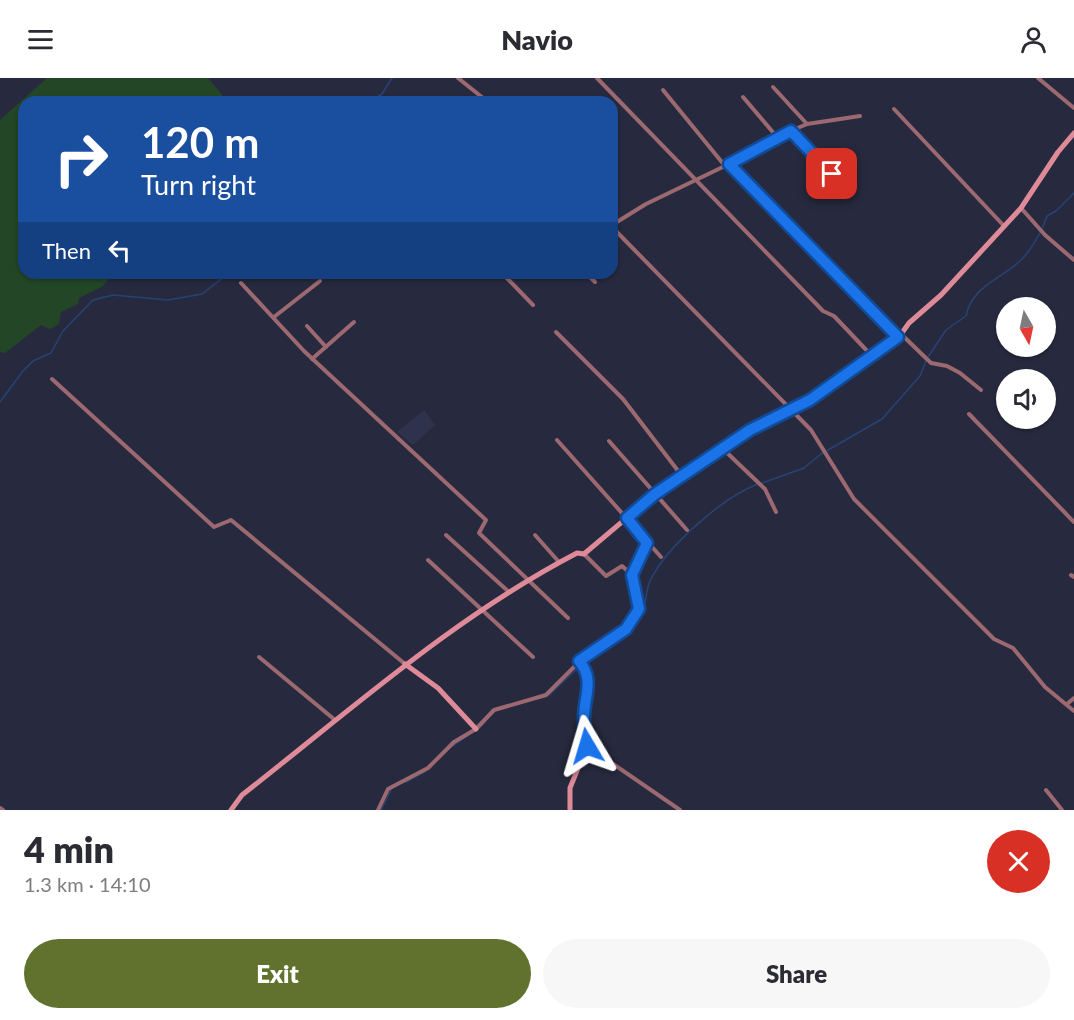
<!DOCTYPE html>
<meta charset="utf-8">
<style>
body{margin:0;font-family:Lato,sans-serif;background:#f7f7f7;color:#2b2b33;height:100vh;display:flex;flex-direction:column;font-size:22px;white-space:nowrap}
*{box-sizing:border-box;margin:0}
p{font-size:20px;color:#7c7c81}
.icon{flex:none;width:33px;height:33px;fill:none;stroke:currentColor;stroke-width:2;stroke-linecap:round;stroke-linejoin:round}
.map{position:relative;height:732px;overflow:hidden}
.panel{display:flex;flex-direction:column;background:#fff;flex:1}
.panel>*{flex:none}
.guide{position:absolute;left:18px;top:18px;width:600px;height:183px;border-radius:18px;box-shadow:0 2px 4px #0004;background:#1a4fa0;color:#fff;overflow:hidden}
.needle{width:39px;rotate:171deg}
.controls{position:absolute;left:996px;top:219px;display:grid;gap:12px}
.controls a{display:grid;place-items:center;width:60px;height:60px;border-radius:50%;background:#fff;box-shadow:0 2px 4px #0004;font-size:30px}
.pin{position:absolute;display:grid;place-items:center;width:51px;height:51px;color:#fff;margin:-26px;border-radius:12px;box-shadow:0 3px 9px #0006}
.me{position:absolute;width:66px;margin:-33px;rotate:353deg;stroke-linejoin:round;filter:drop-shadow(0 0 4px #0008)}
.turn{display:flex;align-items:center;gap:21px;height:126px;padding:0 24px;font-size:27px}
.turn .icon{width:78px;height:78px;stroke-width:2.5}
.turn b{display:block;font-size:42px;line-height:51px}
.then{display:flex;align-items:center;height:57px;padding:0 24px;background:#0003;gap:12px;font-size:22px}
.round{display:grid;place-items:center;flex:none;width:63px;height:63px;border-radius:32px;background:#f7f7f7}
.headline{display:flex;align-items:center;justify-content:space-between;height:102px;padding:0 24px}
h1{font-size:36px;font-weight:800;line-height:45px}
.cta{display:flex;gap:12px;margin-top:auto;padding:12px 24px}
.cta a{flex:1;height:69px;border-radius:36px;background:#61722e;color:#fff;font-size:24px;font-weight:800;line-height:69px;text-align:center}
.cta a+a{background:#f7f7f7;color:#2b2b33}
header{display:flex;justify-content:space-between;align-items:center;height:78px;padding:0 24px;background:#fff;font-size:27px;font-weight:800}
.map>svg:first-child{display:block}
</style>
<header><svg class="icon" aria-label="menu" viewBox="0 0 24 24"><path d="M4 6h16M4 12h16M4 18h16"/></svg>Navio<svg class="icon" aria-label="person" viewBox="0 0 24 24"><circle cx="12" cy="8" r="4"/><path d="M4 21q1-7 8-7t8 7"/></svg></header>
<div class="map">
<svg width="1074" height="732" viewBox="0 0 1074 732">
<rect width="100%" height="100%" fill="#272a3e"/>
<polygon fill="#2f324c" points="424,332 435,347 413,367 397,354"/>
<polygon fill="#234726" points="47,0 208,0 228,24 24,24 24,195 113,195 103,208 79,220 78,226 61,234 59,246 50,251 41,247 5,275 0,274 0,42"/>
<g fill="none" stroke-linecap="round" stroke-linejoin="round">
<g stroke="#274375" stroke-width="1.5">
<polyline points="369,24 382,16 392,0"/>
<polyline points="1042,151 1047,138 1056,133 1074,115"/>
<path d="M 928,279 L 946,252 L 966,238 C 972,208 1000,202 1021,182 C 1029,175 1034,165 1040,155"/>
<polyline points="0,324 23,293 33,283 51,275 63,253 93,222 113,217 168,222 202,216 229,195"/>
<polyline points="762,405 804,390 821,376 882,341 920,298 926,283"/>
<path d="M 584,585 C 603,574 630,559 641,538 C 647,527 645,514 650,503 C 666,469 723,419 758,406"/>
<polyline points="549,617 580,588"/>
<polyline points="478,651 485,644"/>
<polyline points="453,668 469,657"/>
<polyline points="406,704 426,693"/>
<polyline points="381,732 391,712"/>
</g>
<g stroke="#9d6971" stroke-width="4">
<polyline points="458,0 488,24"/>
<polyline points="597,0 823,233 834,238 872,278"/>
<polyline points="1038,0 1074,30"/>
<polyline points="773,9 807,46"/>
<polyline points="663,12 725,88"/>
<polyline points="743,19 777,59"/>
<polyline points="894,31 1004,148"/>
<polyline points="791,53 832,96"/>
<polyline points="729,86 899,259"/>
<polyline points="1021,130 1045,157 1074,182"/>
<polyline points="612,147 646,126 729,86 777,59 807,46 860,38"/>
<polyline points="612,149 811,352 854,421 994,561 1013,570 1045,609 1074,633"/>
<polyline points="502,195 533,227"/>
<polyline points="586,195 595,204"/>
<polyline points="241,205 304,273 486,442 479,455 568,540"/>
<polyline points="274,239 320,203"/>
<polyline points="307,248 326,269"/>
<polyline points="556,254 623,321 682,398"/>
<polyline points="901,256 931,285 947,288 960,295 981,312"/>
<polyline points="312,281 354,244"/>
<polyline points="52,301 214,449 231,442 405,586"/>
<polyline points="969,336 1074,444"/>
<polyline points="557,362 661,479"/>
<polyline points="609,363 687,452"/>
<polyline points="722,370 765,411 776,434"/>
<polyline points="446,457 509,514"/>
<polyline points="535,457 559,484"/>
<polyline points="584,476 606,498 622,488 632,497"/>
<polyline points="428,482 533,579"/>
<polyline points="1071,497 1074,499"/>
<polyline points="259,579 335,642"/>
<polyline points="1067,626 1074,620"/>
<polyline points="587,668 680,732"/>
<polyline points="1046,712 1062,732"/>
<polyline points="0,730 3,732"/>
<polyline points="378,732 388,711 428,690 454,664 476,651 494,632 546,617 585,578 625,551 639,531 632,497 647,465"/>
</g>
<g stroke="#de8a98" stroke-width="5">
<polyline points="405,586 438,610 476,651"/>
<path d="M 231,732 L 242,717 C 351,632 454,539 577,475 L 584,476 L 655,416 L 750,352 L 810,322 L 899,259 L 909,245 L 941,217 L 1021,130 L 1058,74 L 1074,55"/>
<polyline points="570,732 570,710 587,668 583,639 588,607 585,590 579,583"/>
</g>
</g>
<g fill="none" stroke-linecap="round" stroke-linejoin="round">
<defs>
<path id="route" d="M 587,668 C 586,659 584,649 584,639 C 584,619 595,601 579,583 L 626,551 L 639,531 L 632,497 L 647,465 L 627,440 L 655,416 L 750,352 L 810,322 L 898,259 L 729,86 L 791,53 L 832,96"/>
</defs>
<use href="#route" stroke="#114b97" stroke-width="15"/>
<use href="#route" stroke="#1a73e8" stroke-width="10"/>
</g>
</svg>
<div class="controls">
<a><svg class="needle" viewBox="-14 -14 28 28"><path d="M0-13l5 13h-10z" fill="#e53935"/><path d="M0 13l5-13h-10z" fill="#7c7c81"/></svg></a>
<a><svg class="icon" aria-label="sound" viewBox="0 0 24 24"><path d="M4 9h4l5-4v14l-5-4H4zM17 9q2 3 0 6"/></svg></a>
</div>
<div class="pin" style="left:832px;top:96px;background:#d93025"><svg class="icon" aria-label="arrive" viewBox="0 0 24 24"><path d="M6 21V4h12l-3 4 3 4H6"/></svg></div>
<svg class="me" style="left:587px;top:668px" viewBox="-20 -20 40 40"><path d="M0-17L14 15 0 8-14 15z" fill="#1a73e8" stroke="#fff" stroke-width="4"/></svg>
<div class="guide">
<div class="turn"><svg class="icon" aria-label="right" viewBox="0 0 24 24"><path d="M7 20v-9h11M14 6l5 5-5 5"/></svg><div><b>120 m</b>Turn right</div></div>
<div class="then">Then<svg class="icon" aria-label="left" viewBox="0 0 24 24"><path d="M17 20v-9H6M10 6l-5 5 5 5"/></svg></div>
</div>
</div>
<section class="panel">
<div class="headline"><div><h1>4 min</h1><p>1.3 km · 14:10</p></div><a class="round" style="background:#d93025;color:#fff"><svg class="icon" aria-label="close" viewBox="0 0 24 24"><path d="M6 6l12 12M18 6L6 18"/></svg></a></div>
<div class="cta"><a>Exit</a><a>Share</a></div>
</section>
